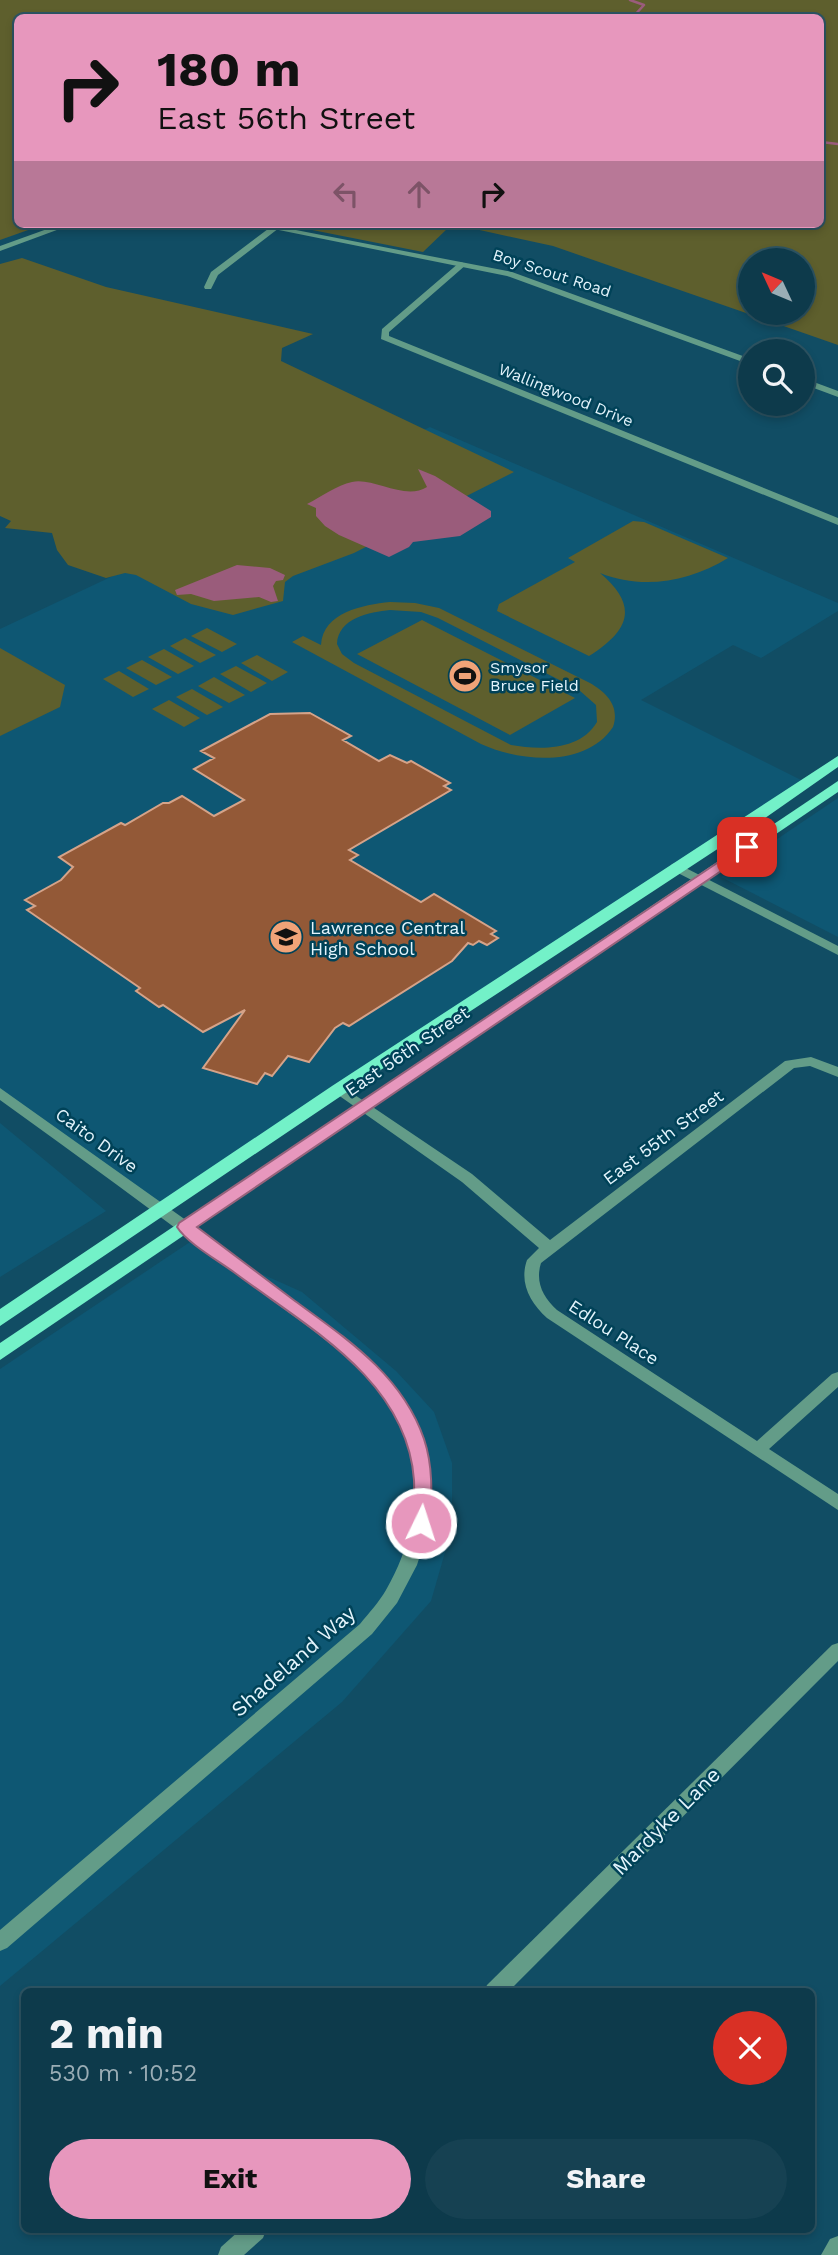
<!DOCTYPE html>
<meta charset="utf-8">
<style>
body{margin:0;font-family:"Work Sans",sans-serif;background:#164152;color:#f1f3f6;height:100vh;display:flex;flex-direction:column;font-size:26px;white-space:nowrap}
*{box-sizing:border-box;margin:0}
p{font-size:23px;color:#9aadb5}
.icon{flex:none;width:38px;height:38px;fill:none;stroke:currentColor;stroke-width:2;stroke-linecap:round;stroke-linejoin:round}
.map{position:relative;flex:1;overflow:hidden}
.panel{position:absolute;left:21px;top:1988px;width:794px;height:245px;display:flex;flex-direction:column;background:#0d3a4b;border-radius:10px;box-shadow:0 4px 10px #0003,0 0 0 2px #2d5463}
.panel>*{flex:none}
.top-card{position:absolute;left:14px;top:14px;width:810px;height:214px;border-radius:10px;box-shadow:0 4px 10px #0003,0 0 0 2px #2d5463;background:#e797bd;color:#111;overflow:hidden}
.needle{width:46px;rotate:314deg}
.tools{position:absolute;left:738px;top:248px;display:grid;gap:14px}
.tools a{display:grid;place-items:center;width:77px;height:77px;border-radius:50%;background:#0d3a4b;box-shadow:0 4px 10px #0003,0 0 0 2px #2d5463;font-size:35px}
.pin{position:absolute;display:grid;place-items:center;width:60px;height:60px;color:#fff;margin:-30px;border-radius:14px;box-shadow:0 4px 10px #0006}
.me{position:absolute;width:77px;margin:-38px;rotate:4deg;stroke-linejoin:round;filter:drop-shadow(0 0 5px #0008)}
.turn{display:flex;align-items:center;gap:24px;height:147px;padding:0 28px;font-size:32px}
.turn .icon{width:91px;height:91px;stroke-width:2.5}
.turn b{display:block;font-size:49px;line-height:60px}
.lanes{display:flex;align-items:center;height:66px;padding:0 28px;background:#0003;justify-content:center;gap:35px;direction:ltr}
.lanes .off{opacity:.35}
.round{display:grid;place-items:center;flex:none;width:74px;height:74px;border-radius:37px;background:#164152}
.overview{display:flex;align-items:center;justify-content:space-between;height:119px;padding:0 28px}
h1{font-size:42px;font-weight:700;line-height:52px}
.cta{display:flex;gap:14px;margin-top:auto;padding:14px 28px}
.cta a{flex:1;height:80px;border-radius:42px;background:#e797bd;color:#111;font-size:28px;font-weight:700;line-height:80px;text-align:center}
.cta a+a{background:#164152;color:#f1f3f6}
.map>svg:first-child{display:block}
</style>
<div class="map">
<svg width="838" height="2255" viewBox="0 0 838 2255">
<rect width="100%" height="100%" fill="#114d64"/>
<g fill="#0e5773">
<polygon points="430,427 838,603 838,611 761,658 733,645 641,700 805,782 161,1210 0,1093 0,629"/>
<polygon points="838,798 838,937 721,877"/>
<polygon points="0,1123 106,1211 0,1277"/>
<polygon points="190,1242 302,1292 396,1371 434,1412 452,1463 452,1528 431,1601 342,1702 0,1986 0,1369"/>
</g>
<g fill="#5e5f2d" fill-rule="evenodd">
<path d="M 0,0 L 838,0 L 838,345 L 553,246 L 475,229 L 448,228 L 423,252 L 282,224 L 821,224 L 821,18 L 18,18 L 18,224 L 45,224 L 0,240 ZM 751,261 L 803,261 L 803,313 L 751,313 Z"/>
<polygon points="22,258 106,287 313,334 282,348 281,361 514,472 354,553 293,576 285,582 283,601 233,615 191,604 136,575 125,573 106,578 68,565 57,550 52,533 5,528 11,521 0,516 0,264"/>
<path d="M 633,521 L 644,522 L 728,558 C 689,582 642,590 600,573 C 639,606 630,630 589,656 L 497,611 L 499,604 L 575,562 L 568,558 Z"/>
<path d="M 390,602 L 415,603 L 439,608 L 590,683 C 607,693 620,706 613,727 C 586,768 520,762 481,744 L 292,642 L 303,636 L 321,645 C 323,612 363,605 390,602 ZM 390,610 L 421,612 L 438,618 L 579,690 L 596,705 L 597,722 C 580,751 540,750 511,745 L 354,663 L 342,654 L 337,644 C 338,618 370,612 390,610 Z"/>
<polygon points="422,620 575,698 510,735 357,654"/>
<polygon points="207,628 237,644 222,652 191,636"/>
<polygon points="185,638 216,655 200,663 170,646"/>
<polygon points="0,648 65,685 60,707 0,736"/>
<polygon points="164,649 194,666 178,674 148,657"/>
<polygon points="257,655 288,672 272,681 241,663"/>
<polygon points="142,660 172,677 156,685 126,668"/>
<polygon points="236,666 267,683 251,692 220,674"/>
<polygon points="119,671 149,689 133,697 103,679"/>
<polygon points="214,677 245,695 229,703 198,686"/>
<polygon points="192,689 223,707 207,715 176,697"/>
<polygon points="169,700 200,718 184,727 152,709"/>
</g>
<g fill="#9a5c7b">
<path d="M 418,469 L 435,476 L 491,511 L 491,517 L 460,536 L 413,542 L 409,547 L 389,557 L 339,535 L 325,526 L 316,516 L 316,508 L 307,504 C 321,497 337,485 352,482 C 373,477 405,501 427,487 Z"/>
<polygon points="237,565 270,568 285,575 283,580 276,581 273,586 278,601 271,602 259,597 214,601 191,594 177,595 175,590"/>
</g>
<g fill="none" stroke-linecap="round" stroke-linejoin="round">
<g stroke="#9a5c7b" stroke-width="2.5">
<polyline points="630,0 644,5 632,18"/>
<polyline points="821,142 838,144"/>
</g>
</g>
<polygon fill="#935937" stroke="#d5a389" stroke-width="2" points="310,713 351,736 343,740 379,761 390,755 407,763 411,761 450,783 444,786 451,790 349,850 358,855 350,860 421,902 434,894 496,931 491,934 498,938 487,945 479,941 473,945 468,943 452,961 349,1026 343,1023 335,1028 309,1062 288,1056 272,1076 265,1073 257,1084 203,1068 245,1010 203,1032 163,1005 159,1007 136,991 140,988 27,910 35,906 25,900 61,880 73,867 59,857 121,823 125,825 163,803 169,803 182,796 214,816 244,800 194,769 214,758 201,751 270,714"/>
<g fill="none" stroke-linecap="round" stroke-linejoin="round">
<g fill="#639c88" fill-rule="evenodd">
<polygon points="272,226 279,228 218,275 211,289 205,289 204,287 211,272"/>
<polygon points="460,262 467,264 389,332 389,336 838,518 838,525 381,339 382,329"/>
<path d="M 811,1057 L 838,1067 L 838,1077 L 810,1066 L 794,1068 L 541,1263 C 535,1282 543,1297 557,1310 L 757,1441 L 832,1374 L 838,1372 L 838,1387 L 769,1449 L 838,1494 L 838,1510 L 547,1318 C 530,1302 519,1283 527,1260 L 539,1248 L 462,1182 L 331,1090 L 333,1087 L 343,1087 L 472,1174 L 550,1240 L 785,1061 Z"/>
<path d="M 0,1088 L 190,1223 L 369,1359 L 396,1389 L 417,1426 L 428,1460 L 431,1495 L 428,1530 L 417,1565 L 397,1603 L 372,1634 L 7,1948 L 0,1951 L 0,1930 L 360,1624 C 369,1613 379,1602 386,1590 C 415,1540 424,1482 401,1427 C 378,1369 302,1324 253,1286 C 169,1223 85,1161 0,1100 Z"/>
<polygon points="838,1643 838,1661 508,1992 484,1992 487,1985 832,1645"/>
<polygon points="240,2230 266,2230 263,2238 244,2255 218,2255 221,2247"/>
<polygon points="838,2236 838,2255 821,2255 830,2239"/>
</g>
<g fill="#639c88" fill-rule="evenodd">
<polygon points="61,224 73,224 0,251 0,246"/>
<polygon points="249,224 265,224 512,272 751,359 751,365 507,276"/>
<polygon points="803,378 838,391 838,397 803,384"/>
<polygon points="676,863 838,946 838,955 672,870 670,867 672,864"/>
</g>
<g fill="#73f1c8" fill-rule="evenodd">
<polygon points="838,756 838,767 768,816 344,1094 0,1326 0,1309 332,1086"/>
<polygon points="838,781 838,792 0,1360 0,1343"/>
</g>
</g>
<path fill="#e797bd" stroke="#96627b" stroke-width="2" d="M 747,843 L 754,847 L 752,850 L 197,1227 C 230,1252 262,1276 295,1301 C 347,1339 402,1375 424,1439 C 433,1466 432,1494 430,1523 L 428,1529 L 421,1531 L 414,1529 L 412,1523 C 412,1509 415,1494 414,1480 C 407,1380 307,1327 235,1273 C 219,1261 187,1243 177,1227 L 179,1223 Z"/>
<defs>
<symbol id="stadium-disc" viewBox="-11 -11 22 22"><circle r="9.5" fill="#f0a378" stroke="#004258"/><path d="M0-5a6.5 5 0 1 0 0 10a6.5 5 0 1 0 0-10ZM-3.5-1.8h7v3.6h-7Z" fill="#111"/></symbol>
<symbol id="school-disc" viewBox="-11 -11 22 22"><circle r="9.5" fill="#f0a378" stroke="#004258"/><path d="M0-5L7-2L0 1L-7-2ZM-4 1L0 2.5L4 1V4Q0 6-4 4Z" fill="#111"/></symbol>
</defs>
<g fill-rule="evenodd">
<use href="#stadium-disc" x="446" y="657" width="38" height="38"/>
<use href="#school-disc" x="267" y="918" width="38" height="38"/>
</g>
<g text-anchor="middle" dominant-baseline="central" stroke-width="5" stroke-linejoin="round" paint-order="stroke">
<g font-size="16" fill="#e3f4fc" stroke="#004258">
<text transform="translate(552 273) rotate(18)">Boy Scout Road</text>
<text transform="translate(566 395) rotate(22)">Wallingwood Drive</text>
</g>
<g font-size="16" fill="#e3f4fc" stroke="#004258" text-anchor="start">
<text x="490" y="667">Smysor<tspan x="490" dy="18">Bruce Field</tspan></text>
</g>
<g font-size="18" fill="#e3f4fc" stroke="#004258" text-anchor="start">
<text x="310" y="927">Lawrence Central<tspan x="310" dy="21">High School</tspan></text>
</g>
<g font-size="18" fill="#e3f4fc" stroke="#004258">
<text transform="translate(407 1051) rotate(-34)">East 56th Street</text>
<text transform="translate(663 1137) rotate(-37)">East 55th Street</text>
<text transform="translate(97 1140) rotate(36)">Caito Drive</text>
<text transform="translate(614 1332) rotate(33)">Edlou Place</text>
</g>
<g font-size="21" fill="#e3f4fc" stroke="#004258">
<text transform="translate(293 1661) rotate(-41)">Shadeland Way</text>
<text transform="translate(666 1821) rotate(-45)">Mardyke Lane</text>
</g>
</g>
</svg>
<div class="tools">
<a><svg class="needle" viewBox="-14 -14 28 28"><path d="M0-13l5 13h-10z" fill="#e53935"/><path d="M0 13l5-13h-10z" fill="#9aadb5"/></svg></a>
<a><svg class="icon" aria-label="search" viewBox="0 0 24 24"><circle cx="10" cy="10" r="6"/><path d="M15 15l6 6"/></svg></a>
</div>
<div class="pin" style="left:747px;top:847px;background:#d93025"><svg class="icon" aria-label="arrive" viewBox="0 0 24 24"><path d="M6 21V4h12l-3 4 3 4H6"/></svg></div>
<svg class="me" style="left:421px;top:1523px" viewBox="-20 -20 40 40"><circle r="17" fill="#e797bd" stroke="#fff" stroke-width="3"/><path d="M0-11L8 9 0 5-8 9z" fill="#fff"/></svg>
<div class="top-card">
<div class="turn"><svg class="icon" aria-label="right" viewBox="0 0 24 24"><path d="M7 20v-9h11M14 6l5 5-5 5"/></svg><div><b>180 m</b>East 56th Street</div></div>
<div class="lanes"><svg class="icon off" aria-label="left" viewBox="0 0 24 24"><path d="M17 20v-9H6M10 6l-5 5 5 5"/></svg><svg class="icon off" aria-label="ahead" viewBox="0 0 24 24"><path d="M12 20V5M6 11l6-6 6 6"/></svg><svg class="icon" aria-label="right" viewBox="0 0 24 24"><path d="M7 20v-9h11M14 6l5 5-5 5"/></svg></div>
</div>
<section class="panel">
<div class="overview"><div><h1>2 min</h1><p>530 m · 10:52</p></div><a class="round" style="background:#d93025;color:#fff"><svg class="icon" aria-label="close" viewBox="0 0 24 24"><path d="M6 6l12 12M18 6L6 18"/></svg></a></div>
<div class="cta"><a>Exit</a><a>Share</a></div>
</section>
</div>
